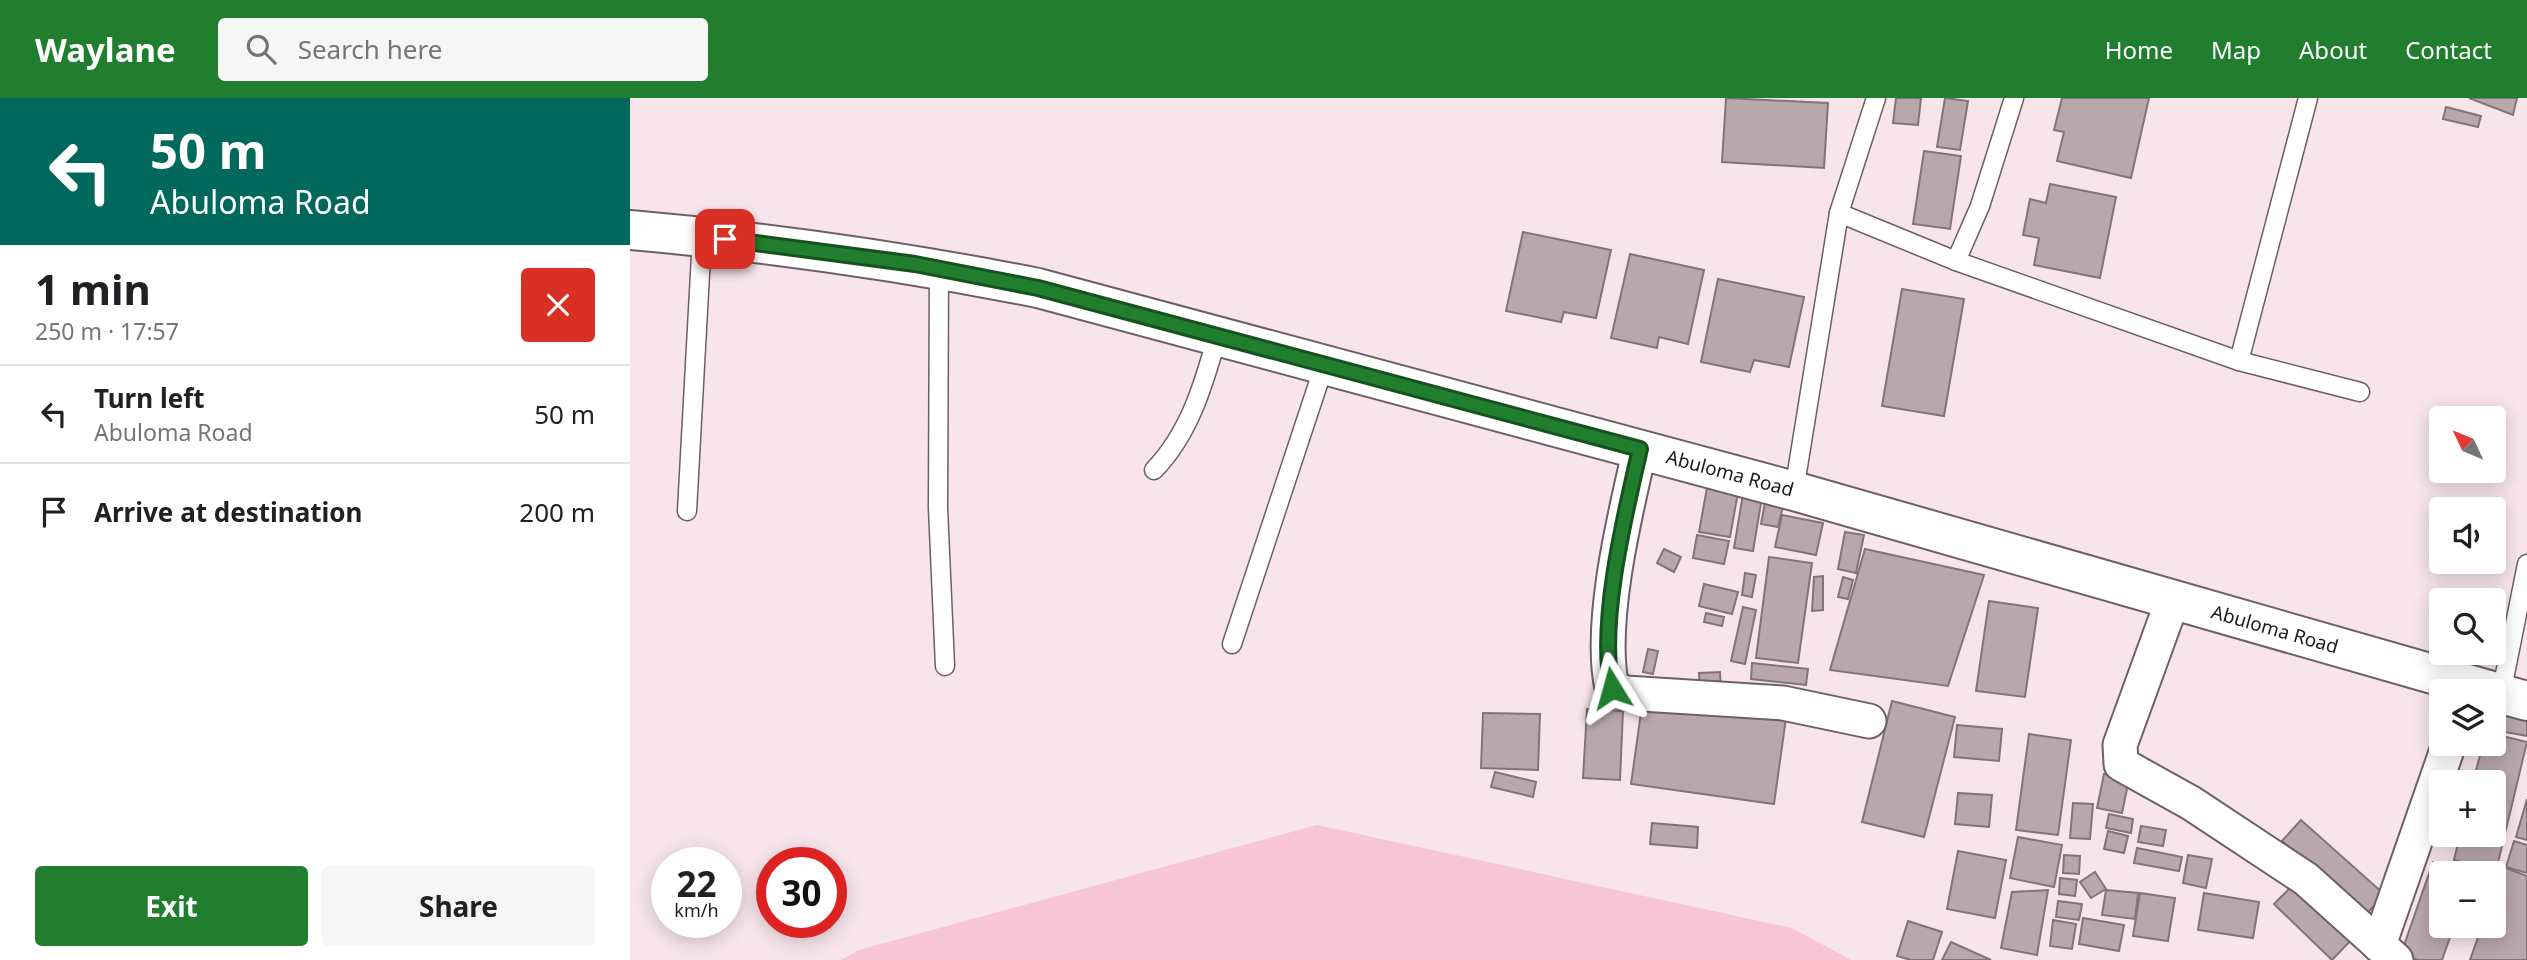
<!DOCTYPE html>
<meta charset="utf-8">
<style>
body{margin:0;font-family:"Noto Sans",sans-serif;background:#f6f6f6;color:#202124;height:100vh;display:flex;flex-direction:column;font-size:26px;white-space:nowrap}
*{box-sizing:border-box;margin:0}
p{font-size:23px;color:#757577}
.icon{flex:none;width:38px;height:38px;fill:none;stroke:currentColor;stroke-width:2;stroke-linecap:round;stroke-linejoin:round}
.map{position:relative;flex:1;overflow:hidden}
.sheet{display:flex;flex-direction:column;background:#fff;width:630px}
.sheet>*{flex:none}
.hud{background:#00695c;color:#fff;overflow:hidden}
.needle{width:46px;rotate:314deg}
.buttons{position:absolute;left:1799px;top:308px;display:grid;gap:14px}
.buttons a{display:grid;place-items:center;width:77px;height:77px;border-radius:7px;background:#fff;box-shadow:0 4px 18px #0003;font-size:35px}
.speed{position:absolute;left:21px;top:749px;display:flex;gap:14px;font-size:35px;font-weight:700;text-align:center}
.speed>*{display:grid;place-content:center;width:91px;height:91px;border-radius:50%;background:#fff;box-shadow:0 4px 18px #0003;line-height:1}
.speed small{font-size:18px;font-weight:400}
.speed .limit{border:10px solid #d22;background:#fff;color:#111}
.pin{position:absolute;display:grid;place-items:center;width:60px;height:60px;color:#fff;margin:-30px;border-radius:14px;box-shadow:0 4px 10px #0006}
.me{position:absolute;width:77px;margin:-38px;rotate:352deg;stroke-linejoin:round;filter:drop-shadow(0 0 5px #0008)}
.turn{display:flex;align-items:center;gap:24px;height:147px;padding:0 35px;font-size:32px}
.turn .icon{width:91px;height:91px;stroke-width:2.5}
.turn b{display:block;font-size:49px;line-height:60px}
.round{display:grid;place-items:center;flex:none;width:74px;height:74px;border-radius:7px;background:#f6f6f6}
.head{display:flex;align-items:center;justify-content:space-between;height:119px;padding:0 35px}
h1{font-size:42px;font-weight:700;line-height:52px}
.button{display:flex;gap:14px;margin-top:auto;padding:14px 35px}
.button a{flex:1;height:80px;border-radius:7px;background:#207e2e;color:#fff;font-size:28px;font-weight:700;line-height:80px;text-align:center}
.button a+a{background:#f6f6f6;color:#202124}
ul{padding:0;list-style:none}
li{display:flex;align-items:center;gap:21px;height:98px;padding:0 35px;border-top:2px solid #e0e0e0}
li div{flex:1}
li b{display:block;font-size:26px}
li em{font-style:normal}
header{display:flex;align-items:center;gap:42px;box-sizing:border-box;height:98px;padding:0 35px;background:#207e2e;color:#fff}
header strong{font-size:33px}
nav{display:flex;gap:38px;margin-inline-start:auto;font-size:24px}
.search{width:490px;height:63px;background:#f6f6f6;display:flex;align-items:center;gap:18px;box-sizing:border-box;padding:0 24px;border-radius:7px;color:#757577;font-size:26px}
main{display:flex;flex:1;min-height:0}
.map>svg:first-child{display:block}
</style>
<header>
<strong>Waylane</strong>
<div class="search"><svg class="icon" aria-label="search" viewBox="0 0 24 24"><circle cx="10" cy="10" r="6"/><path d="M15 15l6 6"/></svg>Search here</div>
<nav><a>Home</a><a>Map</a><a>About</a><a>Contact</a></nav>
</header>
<main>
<section class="sheet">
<div class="hud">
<div class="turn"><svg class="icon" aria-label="left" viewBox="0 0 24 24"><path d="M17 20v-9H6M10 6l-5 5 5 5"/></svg><div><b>50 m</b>Abuloma Road</div></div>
</div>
<div class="head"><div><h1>1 min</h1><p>250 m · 17:57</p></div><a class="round" style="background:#d93025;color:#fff"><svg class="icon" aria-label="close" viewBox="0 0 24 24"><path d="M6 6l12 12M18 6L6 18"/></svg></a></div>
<ul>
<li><svg class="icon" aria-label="left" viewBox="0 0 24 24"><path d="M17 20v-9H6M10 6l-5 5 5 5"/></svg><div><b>Turn left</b><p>Abuloma Road</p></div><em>50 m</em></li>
<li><svg class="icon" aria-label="arrive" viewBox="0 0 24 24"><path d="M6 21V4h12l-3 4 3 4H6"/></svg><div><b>Arrive at destination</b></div><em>200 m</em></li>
</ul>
<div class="button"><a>Exit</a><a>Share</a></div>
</section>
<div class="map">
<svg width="1897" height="862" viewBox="0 0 1897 862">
<rect width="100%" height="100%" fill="#f7e5eb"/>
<polygon fill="#f8c5d7" points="687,727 1162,830 1221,862 211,862 229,852"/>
<g fill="#b8a7ad" stroke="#837479" stroke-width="2">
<polygon points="1096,0 1198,5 1194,70 1092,64"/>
<polygon points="1266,0 1291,0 1288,27 1263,25"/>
<polygon points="1315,0 1338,3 1330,52 1307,49"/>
<polygon points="1432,0 1519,0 1501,80 1427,63 1434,34 1424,32"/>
<polygon points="1839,0 1887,0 1883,17"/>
<polygon points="1816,9 1851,18 1848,29 1813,21"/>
<polygon points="1294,53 1331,58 1320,131 1283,126"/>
<polygon points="1420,86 1486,99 1470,180 1404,167 1409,140 1393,137 1400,101 1416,105"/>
<polygon points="893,134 981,152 966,220 934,214 931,224 876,213"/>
<polygon points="1000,156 1074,172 1058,246 1029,239 1027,250 981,240"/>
<polygon points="1088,181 1174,199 1159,269 1124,262 1120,274 1071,264"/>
<polygon points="1272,191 1334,201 1314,318 1252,308"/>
<polygon points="1078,384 1109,389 1100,439 1069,434"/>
<polygon points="1113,396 1132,399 1123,453 1104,450"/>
<polygon points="1135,404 1153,408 1148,429 1131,426"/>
<polygon points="1152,417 1193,425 1186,457 1145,449"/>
<polygon points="1215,434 1234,437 1226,475 1208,471"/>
<polygon points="1067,437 1099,443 1094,466 1063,460"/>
<polygon points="1034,451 1051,459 1044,474 1027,465"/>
<polygon points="1235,451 1354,477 1318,588 1200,572"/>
<polygon points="1139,459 1182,465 1168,565 1126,560"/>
<polygon points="1115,475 1126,477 1122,499 1112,497"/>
<polygon points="1193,478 1193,512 1182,513 1184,479"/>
<polygon points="1213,479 1223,482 1218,501 1208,499"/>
<polygon points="1074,486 1108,494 1102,516 1069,508"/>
<polygon points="1359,503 1408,510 1395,599 1346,593"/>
<polygon points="1113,509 1126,512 1115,566 1101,563"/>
<polygon points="1076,515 1094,519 1092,528 1074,524"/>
<polygon points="1018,551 1028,553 1023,576 1013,574"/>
<polygon points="1122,565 1178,571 1176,587 1121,581"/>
<polygon points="1090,574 1091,593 1070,594 1069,575"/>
<polygon points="1013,600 1156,620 1144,706 1001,686"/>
<polygon points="1262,603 1325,619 1294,739 1232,724"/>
<polygon points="1864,604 1897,610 1897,638 1864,632"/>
<polygon points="957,611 993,613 990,682 953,680"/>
<polygon points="853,615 910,616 908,672 851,670"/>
<polygon points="1327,627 1372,631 1369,663 1324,659"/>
<polygon points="1399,636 1441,642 1428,737 1386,732"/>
<polygon points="1864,636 1897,644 1866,773 1824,762 1830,737 1864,737 1864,684 1843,684 1853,646 1864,646"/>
<polygon points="865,674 906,684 903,699 861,689"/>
<polygon points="1474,676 1499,681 1492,715 1467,710"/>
<polygon points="1328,695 1362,697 1359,729 1325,726"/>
<polygon points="1897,701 1897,742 1886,739"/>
<polygon points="1443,705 1463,706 1460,741 1440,740"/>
<polygon points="1479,716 1503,721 1501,735 1476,730"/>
<polygon points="1671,722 1754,796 1735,818 1652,743"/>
<polygon points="1022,725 1068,729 1067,750 1020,746"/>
<polygon points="1511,728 1536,732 1533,748 1508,744"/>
<polygon points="1478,733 1498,738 1494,755 1474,751"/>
<polygon points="1388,739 1432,747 1424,789 1380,780"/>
<polygon points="1884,743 1897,747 1897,775 1876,769"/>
<polygon points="1507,750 1552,759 1549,773 1504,765"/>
<polygon points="1328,753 1376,762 1365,820 1317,811"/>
<polygon points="1434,757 1450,758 1449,776 1433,775"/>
<polygon points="1558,757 1582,761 1576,790 1553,785"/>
<polygon points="1803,764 1837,775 1811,775 1811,828 1824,828 1812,862 1788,862 1771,856"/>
<polygon points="1873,769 1897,778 1897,862 1840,862 1852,828 1864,828 1864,795"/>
<polygon points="1465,774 1476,791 1461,800 1450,784"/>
<polygon points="1430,780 1447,782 1445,798 1429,796"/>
<polygon points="1668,782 1725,838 1702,862 1644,806"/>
<polygon points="1418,792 1407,857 1371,850 1382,794"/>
<polygon points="1476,792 1508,795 1505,821 1472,817"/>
<polygon points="1510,795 1545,800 1538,843 1503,838"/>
<polygon points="1574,795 1629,804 1623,840 1568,832"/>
<polygon points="1428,803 1452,806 1449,822 1426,819"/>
<polygon points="1453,820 1494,827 1489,853 1449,846"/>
<polygon points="1423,822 1446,826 1442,851 1420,848"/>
<polygon points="1278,823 1312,834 1303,862 1281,862 1267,858"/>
<polygon points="1321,844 1361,862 1312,862"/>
</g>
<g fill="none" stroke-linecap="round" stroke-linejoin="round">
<defs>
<g id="service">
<polyline points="1209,115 1326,163 1350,108 1384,0"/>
<polyline points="1326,163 1609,263 1730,294"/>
<polyline points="309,171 308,410 315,568"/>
<polyline points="1609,263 1678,0"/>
<path d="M 524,372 C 560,335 574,285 588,236"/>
<polyline points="1164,393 1209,115 1246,0"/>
<polyline points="57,413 72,139"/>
<polyline points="602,546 695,265"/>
<polyline points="1871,596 1897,466"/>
</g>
<g id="minor">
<path d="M 1010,351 C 995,416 968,526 982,590 L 996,595 L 1153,605 L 1239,623"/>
<polyline points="1543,501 1490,647 1491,666 1561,705 1676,781 1766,862"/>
<polyline points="1749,847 1819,646"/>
</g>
<g id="tertiary">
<path d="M 0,132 C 138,144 272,163 408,190 L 1164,393 L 1862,593"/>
<polyline points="1864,594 1897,603"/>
</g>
</defs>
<use href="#service" stroke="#6e5f64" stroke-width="21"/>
<use href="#minor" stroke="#6e5f64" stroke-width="37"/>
<use href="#tertiary" stroke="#6e5f64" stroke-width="42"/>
<use href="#service" stroke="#fff" stroke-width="18"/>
<use href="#minor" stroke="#fff" stroke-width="33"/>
<use href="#tertiary" stroke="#fff" stroke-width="38"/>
</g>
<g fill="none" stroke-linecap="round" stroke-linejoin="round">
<defs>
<path id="route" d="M 95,141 L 285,166 L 408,190 L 1010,351 C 995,416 968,526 982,590"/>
</defs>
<use href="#route" stroke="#15521e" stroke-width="18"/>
<use href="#route" stroke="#207e2e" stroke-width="12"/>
</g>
<g text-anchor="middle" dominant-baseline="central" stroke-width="5" stroke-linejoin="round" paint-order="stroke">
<g font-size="19" fill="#1f191b" stroke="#fff">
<text transform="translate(1100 375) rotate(15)">Abuloma Road</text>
<text transform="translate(1645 531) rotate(16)">Abuloma Road</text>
</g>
</g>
</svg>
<div class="buttons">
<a><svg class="needle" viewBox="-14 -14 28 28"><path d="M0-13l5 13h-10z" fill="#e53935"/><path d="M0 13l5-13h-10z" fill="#757577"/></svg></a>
<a><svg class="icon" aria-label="sound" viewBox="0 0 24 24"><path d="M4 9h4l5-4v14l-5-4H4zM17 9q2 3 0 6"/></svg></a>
<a><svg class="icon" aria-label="search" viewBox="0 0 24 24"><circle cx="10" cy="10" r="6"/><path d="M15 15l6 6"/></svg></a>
<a><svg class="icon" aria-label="layers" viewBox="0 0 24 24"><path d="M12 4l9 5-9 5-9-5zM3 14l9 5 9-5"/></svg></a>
<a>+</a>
<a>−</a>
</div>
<div class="speed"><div>22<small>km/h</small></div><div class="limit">30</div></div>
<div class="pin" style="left:95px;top:141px;background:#d93025"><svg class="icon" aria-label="arrive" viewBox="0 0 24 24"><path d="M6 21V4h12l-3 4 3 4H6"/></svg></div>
<svg class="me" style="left:982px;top:590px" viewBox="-20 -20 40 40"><path d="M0-17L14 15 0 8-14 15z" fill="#207e2e" stroke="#fff" stroke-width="4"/></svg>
</div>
</main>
